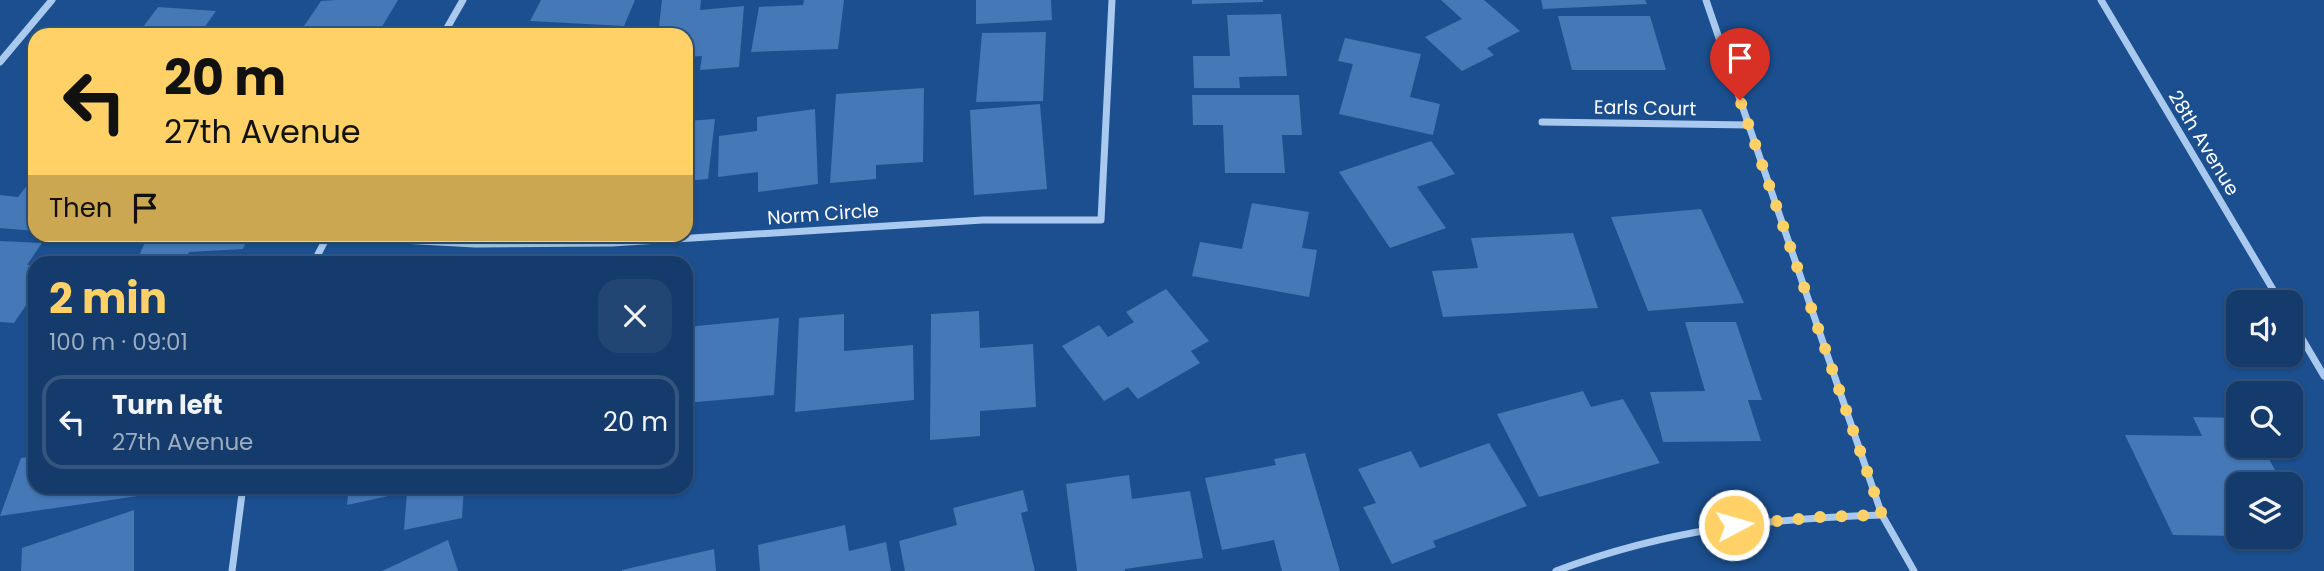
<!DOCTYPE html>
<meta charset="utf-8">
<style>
body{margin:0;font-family:Poppins,sans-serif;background:#214673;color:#f1f3f6;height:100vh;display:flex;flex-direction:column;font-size:26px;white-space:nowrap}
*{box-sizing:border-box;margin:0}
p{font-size:23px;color:#9dadc1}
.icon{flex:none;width:38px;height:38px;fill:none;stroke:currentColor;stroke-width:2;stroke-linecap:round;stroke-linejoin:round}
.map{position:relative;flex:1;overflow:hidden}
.details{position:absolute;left:28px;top:256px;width:665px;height:238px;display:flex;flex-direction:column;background:#143b6b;border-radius:21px;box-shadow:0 2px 5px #0004,0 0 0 2px #33557e}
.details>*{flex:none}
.top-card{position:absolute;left:28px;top:28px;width:665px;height:214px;border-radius:21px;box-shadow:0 2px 5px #0004,0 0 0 2px #33557e;background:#ffd166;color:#111;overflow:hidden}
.fabs{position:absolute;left:2226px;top:290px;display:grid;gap:14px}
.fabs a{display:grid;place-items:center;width:77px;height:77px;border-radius:14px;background:#143b6b;box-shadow:0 2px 5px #0004,0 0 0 2px #33557e;font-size:35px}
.pin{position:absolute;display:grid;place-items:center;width:60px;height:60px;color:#fff;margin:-72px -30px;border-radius:50% 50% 50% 0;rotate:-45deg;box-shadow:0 0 7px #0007}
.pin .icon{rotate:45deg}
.me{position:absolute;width:77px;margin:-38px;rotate:84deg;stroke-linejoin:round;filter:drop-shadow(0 0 5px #0008)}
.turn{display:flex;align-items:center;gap:24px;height:147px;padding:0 21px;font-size:32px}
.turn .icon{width:91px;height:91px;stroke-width:2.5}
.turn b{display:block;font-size:49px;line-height:60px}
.then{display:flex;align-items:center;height:66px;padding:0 21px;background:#0003;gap:14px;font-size:26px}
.round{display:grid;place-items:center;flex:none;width:74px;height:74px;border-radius:21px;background:#214673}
.headline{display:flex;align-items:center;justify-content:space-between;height:119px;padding:0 21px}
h1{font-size:42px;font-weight:700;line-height:52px;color:#ffd166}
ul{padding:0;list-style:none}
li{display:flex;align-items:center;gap:21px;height:94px;margin:0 14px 10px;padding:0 7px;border:4px solid #33557e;border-radius:21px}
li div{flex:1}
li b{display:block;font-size:26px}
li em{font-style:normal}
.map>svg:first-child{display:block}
</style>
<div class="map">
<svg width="2324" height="571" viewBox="0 0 2324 571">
<rect width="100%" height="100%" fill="#1b4f8f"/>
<g fill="#4478b7">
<polygon points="336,0 398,0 377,35 298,35 321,1"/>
<polygon points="541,0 635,0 624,26 530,21"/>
<polygon points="662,0 701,0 700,10 744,6 739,67 700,70 702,56 686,57 686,35 658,35"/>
<polygon points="804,0 844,0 838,49 751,52 759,7 803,5"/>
<polygon points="976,0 1051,0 1052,20 976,24"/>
<polygon points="1192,0 1263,0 1263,2 1192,4"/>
<polygon points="1441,0 1484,0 1520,31 1487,48 1494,55 1462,71 1425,37 1462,19"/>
<polygon points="1541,0 1645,0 1647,4 1543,9"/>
<polygon points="158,7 216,11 199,35 137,35"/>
<polygon points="1281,14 1287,76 1239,77 1240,88 1194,88 1193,56 1230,56 1227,15"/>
<polygon points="1558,16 1650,16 1666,70 1572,70"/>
<polygon points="1046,32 1043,101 976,102 982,33"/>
<polygon points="1345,38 1421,54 1410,97 1440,104 1433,135 1339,114 1353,64 1338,61"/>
<polygon points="924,88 923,162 876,165 876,179 830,183 836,94"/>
<polygon points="1192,95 1299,95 1302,135 1282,135 1285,173 1225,173 1223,125 1193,125"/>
<polygon points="1040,104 1047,189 974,195 970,110"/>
<polygon points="815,109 818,184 758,192 758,172 718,177 719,136 757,131 757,117"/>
<polygon points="715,119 708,179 686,181 686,121"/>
<polygon points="1431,141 1455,174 1417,187 1446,228 1390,248 1339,172"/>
<polygon points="35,175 35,231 0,228 0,195 18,197"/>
<polygon points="1252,203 1309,212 1302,248 1317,250 1309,297 1192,276 1200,242 1242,249"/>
<polygon points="1701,209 1744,303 1648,311 1611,217"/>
<polygon points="1573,233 1598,308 1443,317 1432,271 1478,268 1471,238"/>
<polygon points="149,234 249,234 243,249 189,252 184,262 136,262"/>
<polygon points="0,241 42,243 27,265 35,265 35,292 14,323 0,322"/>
<polygon points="1166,289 1209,341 1191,351 1200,363 1138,399 1128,387 1104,401 1062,346 1099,325 1108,337 1134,322 1126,312"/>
<polygon points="979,311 980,348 1033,344 1036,407 980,411 980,436 930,440 931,314"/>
<polygon points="844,314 844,351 913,345 914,400 795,412 799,318"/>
<polygon points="779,318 774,395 686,403 686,327"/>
<polygon points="1685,322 1736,322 1762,400 1748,400 1761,441 1663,442 1650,392 1705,391"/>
<polygon points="1583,391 1591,407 1623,399 1660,463 1539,497 1497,414"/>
<polygon points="2193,417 2238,418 2238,446 2262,446 2283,485 2238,485 2238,536 2173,535 2125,435 2202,436"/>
<polygon points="1489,443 1527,506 1433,541 1436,547 1392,564 1363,507 1376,503 1358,469 1411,451 1420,468"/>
<polygon points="1305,453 1340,571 1282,571 1274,540 1222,550 1205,478 1276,465 1274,459"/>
<polygon points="35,456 35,486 154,486 152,494 0,516 21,458"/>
<polygon points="1129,475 1132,499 1190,491 1203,558 1125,569 1125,571 1077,571 1066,484"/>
<polygon points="349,486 464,486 462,518 404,530 407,492 347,505"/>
<polygon points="1023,490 1028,511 1021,513 1035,571 905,571 899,541 957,525 953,508"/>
<polygon points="134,510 134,571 21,571 22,548"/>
<polygon points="845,525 849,551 886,542 891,571 760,571 758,545"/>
<polygon points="448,540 458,571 382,571"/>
<polygon points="714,549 716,571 622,571 622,570"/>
</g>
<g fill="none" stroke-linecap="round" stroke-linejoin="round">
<g stroke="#a9c9ee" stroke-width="7">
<polyline points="1706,0 1882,515 1914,571"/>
<polyline points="2101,0 2281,303"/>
<polyline points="443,35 463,0"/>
<polyline points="0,62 52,0"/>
<polyline points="1542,122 1749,125"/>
<polyline points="327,236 475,244 612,243 983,220 1101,220 1112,0"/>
<polyline points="314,262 328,235"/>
<polyline points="2291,320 2324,376"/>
<polyline points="232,571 243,486"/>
<path d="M 1556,571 C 1668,529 1764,519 1882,515"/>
</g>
</g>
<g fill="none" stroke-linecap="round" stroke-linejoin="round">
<polyline stroke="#ffd166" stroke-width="12" stroke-dasharray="0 21.6" points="1734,525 1819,517 1882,515 1740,100"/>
</g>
<g text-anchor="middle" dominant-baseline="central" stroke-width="5" stroke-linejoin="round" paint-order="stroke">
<g font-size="19" fill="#fff" stroke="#1b4f8f">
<text transform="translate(1645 108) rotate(1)">Earls Court</text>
<text transform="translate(2204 143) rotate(59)">28th Avenue</text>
<text transform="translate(823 214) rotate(-4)">Norm Circle</text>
</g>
</g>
</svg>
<div class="fabs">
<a><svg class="icon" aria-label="sound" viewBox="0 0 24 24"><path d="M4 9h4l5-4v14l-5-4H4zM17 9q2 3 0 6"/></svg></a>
<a><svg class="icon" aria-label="search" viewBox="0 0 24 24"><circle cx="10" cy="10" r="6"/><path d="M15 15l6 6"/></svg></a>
<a><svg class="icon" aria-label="layers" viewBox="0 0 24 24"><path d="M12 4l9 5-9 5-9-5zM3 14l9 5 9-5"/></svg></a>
</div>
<div class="pin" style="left:1740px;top:100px;background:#d93025"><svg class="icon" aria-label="arrive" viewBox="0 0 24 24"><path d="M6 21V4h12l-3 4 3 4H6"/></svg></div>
<svg class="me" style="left:1734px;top:525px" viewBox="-20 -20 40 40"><circle r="17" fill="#ffd166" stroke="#fff" stroke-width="3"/><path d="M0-11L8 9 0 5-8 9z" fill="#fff"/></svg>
<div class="top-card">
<div class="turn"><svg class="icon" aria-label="left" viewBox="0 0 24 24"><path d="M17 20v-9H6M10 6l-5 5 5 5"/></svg><div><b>20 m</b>27th Avenue</div></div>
<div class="then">Then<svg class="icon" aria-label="arrive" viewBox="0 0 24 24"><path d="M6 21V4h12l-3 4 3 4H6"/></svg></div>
</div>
<section class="details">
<div class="headline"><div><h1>2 min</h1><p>100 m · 09:01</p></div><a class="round"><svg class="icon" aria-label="close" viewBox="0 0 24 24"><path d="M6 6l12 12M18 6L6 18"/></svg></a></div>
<ul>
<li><svg class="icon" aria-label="left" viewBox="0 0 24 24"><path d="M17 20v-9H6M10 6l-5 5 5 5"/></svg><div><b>Turn left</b><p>27th Avenue</p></div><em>20 m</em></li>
</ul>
</section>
</div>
